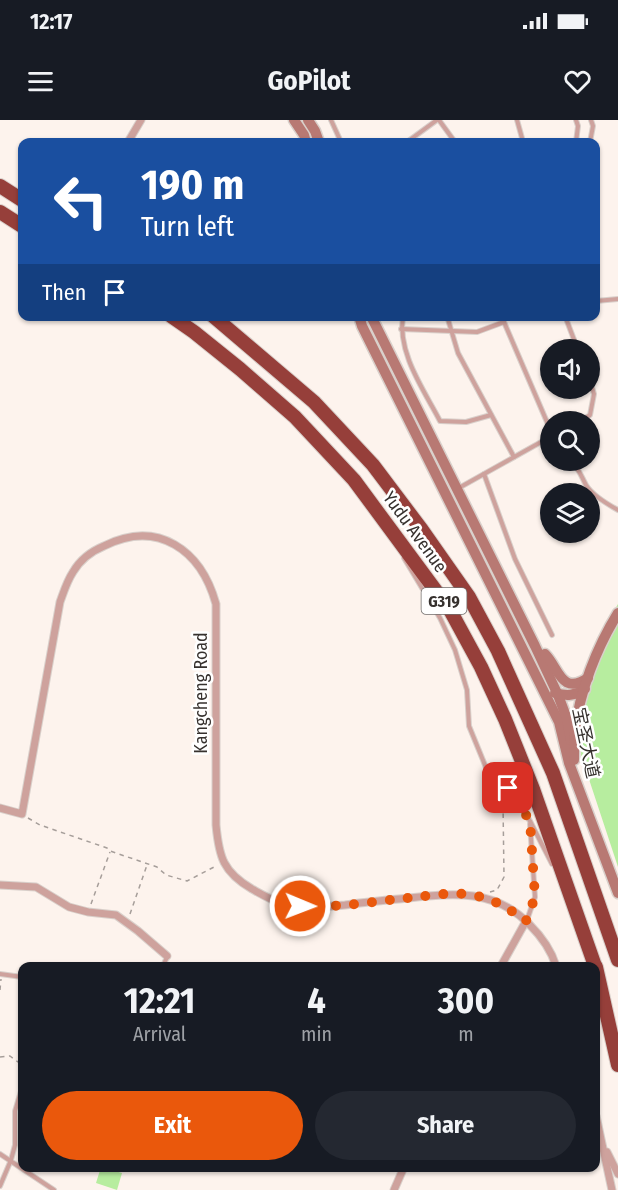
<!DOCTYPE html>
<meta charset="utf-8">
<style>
body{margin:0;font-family:"Fira Sans Condensed","Noto Sans SC",sans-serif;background:#242831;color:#f1f3f6;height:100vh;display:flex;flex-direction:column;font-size:22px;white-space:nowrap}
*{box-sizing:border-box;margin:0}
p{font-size:20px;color:#9ea1a6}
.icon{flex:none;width:33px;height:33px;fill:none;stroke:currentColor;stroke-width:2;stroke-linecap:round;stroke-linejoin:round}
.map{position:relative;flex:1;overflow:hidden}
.panel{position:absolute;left:18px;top:842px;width:582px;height:210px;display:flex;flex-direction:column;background:#171b24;border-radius:12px;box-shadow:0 2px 4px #0004}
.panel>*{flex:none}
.top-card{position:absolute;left:18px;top:18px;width:582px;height:183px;border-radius:12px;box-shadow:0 2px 4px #0004;background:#1a4fa0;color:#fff;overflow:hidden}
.buttons{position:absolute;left:540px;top:219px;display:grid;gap:12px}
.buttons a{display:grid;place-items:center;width:60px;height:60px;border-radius:50%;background:#171b24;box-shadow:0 2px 4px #0004;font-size:30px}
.pin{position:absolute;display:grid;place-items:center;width:51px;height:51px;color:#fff;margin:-26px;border-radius:12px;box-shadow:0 3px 9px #0006}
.me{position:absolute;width:66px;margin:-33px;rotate:91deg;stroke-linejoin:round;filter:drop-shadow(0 0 4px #0008)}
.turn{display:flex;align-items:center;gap:21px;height:126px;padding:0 24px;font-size:27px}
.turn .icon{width:78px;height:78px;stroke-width:2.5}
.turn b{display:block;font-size:42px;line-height:51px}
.then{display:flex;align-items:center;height:57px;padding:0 24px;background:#0003;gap:12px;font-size:22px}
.eta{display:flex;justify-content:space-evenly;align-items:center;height:102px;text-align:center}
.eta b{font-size:36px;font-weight:700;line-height:42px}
.primary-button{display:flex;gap:12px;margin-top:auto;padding:12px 24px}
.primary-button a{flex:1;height:69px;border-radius:36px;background:#ea580c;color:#fff;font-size:24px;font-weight:700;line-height:69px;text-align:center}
.primary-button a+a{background:#242831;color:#f1f3f6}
.status{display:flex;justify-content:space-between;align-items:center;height:42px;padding:0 30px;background:#171b24;direction:ltr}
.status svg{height:16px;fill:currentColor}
header{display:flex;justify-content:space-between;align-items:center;height:78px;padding:0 24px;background:#171b24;font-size:27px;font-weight:700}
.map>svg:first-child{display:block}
</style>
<div class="status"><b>12:17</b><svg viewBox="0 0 49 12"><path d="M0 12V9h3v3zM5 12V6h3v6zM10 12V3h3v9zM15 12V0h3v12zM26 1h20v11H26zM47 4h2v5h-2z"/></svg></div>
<header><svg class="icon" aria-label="menu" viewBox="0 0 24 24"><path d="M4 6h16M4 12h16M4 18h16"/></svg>GoPilot<svg class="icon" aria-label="heart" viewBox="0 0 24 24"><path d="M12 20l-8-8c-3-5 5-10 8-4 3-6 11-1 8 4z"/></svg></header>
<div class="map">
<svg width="618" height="1070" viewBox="0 0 618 1070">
<rect width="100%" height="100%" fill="#fdf3ed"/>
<g fill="#b7ed9f">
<polygon points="618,484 618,747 581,635 582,602 592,557 599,534 592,529"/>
<polygon points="101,1047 122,1053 117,1070 96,1063"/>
</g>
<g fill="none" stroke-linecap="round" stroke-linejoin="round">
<defs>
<g id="lane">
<polyline points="331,0 341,22"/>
<polyline points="439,0 455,22"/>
<polyline points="517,0 522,18 522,22"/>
<polyline points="407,22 437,0"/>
<polyline points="576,22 578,6 576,0"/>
<polyline points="590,22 593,6 591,0"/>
<polyline points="596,181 618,179"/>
<path d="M 403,196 C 397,233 424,270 440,301 L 466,302 L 491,295"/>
<polyline points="447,196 458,233 514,337"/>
<polyline points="504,196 504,202 550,309"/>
<polyline points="565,196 578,230"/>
<polyline points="401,209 477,212 504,202"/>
<polyline points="579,302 590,295 594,274 590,261"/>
<path d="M 570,340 C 580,350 580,354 586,365 C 593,376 607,384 618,390"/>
<polyline points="484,354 515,439 552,515"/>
<polyline points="457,369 550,317"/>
<polyline points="404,438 440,498 455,530 467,570 469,606 487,650 508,668 530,701 552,744"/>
<polyline points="527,800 535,777 530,704"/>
<polyline points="163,846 167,837"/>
<polyline points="0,854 22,857"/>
<polyline points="0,1034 54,1070"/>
<polyline points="0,1066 11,1040 15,1025 15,991 22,968"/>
</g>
<g id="street">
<polyline points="128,22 141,0"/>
<path d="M 0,688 L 22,694 L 60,482 C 64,471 67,461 73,452 C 80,440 92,431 104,426 C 158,399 201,430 216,484 L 216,705 C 219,737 223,752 252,769 C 261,774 271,780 281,783 C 301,789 324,787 345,785 C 366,782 387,780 409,778 C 454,773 495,769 529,804 C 541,816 551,829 556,846"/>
<polyline points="0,765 36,767 69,787 88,792 116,795 138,811 167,836"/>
<polyline points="501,846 526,801"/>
<polyline points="596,996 612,1070"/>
<polyline points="607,1032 618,1054"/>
<polyline points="394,1070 404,1047"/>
</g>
<g id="secondary">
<polyline points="294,0 304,15 306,22"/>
<polyline points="308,0 315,11 319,22"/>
<polyline points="359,196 362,206 559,602 569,643 618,773"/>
<polyline points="371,196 535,526 558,575 567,599 571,621"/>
<path d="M 545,534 C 559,548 561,576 588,558"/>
<path d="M 555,573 C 566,576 575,576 585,569"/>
<path d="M 574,640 C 574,631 574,621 575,612 C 579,572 597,527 618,493"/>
</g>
<g id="highway">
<polyline points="0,66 22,80"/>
<polyline points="0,92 22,106"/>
<polyline points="171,196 194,212 240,249 295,297 354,360 450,490 481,547 505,599 533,669 595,846"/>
<polyline points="213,196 314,282 373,345 422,410 469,477 498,531 553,653 618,840"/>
<polyline points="596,847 618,945"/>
</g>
</defs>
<use href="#lane" stroke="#d9d0cb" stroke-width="6"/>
<use href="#street" stroke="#d9d0cb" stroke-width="9"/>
<use href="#secondary" stroke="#d9d0cb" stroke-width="13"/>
<use href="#highway" stroke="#d9d0cb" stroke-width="16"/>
<g stroke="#a69e9a" stroke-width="1.5" stroke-dasharray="4.5 4.5" stroke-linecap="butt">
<polyline points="28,698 40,705 107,728 110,731 157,747 166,755 187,761 216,746"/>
<polyline points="490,772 497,770 504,757 503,684"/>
<polyline points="91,784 110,732"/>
<polyline points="130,794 147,745"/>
<polyline points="0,870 1,859"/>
<polyline points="0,937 10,936 22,945"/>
</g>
<use href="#lane" stroke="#cea29d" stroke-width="4"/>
<use href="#street" stroke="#cea29d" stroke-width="7"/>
<use href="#secondary" stroke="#b87973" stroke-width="10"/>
<use href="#highway" stroke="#963f3a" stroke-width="14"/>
</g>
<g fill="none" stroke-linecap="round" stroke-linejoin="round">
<path stroke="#ea580c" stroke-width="10" stroke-dasharray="0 18" d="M 300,786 C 339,788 378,781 416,777 C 436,775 458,771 477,776 C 496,780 511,790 526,801 L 535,777 L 530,701 L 508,668"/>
</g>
<g text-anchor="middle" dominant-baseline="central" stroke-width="5" stroke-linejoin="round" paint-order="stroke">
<rect fill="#fff" stroke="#726f6d" stroke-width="1.5" x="421.5" y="468" width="45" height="26" rx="4.5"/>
<g font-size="16" font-weight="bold" fill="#36312e">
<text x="444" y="481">G319</text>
</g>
<g font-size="18" fill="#36312e" stroke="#fff">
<text transform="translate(415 412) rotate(54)">Yudu Avenue</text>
<text transform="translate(201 573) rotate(-90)">Kangcheng Road</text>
<text transform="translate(586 623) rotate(78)">宝圣大道</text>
</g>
</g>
</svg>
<div class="buttons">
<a><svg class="icon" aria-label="sound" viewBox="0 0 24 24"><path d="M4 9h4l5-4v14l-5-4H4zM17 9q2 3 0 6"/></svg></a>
<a><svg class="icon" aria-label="search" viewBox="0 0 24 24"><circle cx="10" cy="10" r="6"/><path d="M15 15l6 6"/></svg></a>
<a><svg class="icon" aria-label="layers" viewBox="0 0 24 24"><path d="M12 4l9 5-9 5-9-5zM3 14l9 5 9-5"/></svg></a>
</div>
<div class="pin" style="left:508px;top:668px;background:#d93025"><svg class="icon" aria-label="arrive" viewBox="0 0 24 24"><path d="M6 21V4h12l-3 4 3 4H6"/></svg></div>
<svg class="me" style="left:300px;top:786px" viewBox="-20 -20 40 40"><circle r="17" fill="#ea580c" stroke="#fff" stroke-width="3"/><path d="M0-11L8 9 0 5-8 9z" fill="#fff"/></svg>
<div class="top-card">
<div class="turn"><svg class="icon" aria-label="left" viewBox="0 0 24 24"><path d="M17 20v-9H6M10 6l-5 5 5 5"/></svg><div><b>190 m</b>Turn left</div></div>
<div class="then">Then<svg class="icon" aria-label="arrive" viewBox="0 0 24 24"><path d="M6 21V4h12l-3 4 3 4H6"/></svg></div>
</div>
<section class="panel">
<div class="eta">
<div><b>12:21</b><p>Arrival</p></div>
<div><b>4</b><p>min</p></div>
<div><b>300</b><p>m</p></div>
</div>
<div class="primary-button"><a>Exit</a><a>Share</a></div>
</section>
</div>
